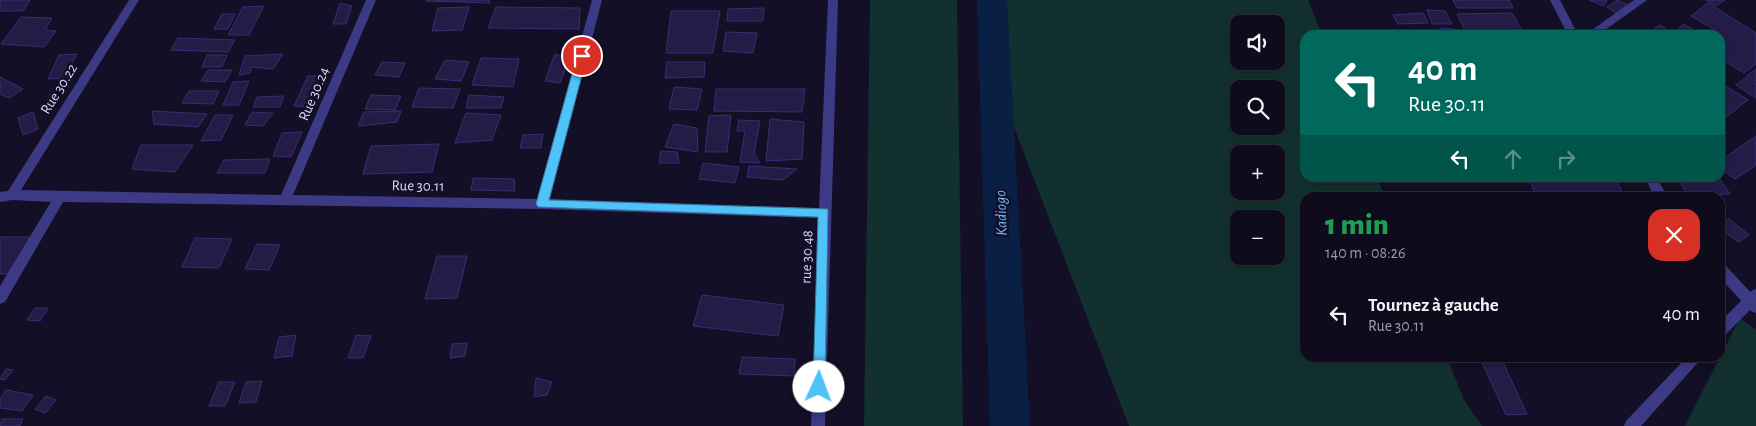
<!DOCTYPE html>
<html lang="fr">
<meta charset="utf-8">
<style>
body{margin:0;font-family:"Alegreya Sans",sans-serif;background:#171425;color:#f1f3f6;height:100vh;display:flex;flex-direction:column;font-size:19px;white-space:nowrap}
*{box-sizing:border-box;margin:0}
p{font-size:16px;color:#9b9ba3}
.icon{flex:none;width:28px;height:28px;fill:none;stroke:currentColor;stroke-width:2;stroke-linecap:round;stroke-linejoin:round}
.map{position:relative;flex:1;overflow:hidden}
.drawer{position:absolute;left:1300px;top:192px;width:425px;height:170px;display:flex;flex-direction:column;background:#0e0b1c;border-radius:15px;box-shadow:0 2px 8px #0003,0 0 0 1px #2e2b3b}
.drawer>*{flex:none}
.hud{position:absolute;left:1300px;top:30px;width:425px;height:152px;border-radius:15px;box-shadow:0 2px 8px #0003,0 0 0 1px #2e2b3b;background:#00695c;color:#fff;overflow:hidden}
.fabs{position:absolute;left:1230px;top:15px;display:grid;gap:10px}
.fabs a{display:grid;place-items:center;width:55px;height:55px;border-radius:10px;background:#0e0b1c;box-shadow:0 2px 8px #0003,0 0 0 1px #2e2b3b;font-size:25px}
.pin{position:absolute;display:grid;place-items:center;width:42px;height:42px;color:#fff;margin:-21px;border:2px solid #fff;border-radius:50%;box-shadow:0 1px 5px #0007}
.me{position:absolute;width:55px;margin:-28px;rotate:2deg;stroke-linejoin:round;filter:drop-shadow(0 0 4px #0008)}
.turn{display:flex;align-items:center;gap:18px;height:105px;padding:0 25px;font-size:22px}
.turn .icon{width:65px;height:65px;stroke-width:2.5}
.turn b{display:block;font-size:35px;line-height:42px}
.lanes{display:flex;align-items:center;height:48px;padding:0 25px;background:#0003;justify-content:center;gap:25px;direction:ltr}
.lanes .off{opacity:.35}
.round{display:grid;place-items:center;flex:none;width:52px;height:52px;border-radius:15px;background:#171425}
.headline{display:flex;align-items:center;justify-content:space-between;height:85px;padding:0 25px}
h1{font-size:30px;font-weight:800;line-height:38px;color:#1e9e55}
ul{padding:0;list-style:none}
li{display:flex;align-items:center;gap:15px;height:75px;padding:0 25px}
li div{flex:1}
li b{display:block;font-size:19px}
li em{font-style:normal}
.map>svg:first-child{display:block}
</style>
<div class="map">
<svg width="1756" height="426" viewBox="0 0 1756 426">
<rect width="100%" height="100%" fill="#130f26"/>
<g fill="#12302f" fill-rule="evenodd">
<polygon points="870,0 957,0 963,426 864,426"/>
<path d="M 1005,0 L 1308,0 L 1322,35 L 1305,35 L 1305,178 L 1377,178 L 1385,197 L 1305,198 L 1305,358 L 1447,358 L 1464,400 L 1482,426 L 1129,426 L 995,78 ZM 1239,24 L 1276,24 L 1276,61 L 1239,61 ZM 1239,89 L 1276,89 L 1276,126 L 1239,126 ZM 1239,154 L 1276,154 L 1276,191 L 1239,191 ZM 1239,219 L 1276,219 L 1276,256 L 1239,256 Z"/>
<polygon points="1740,318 1756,330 1756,426 1685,426"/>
</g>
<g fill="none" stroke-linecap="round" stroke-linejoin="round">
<polygon fill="#0a1f44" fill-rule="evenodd" points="977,0 1007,0 1030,426 990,426"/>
</g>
<g fill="#241b47" stroke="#3b2d73">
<polygon points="0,0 30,0 23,11 0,11"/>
<polygon points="426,0 489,0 490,3 426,1"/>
<polygon points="1453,0 1509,0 1513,8 1457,8"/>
<polygon points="1589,0 1607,0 1604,6"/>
<polygon points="1617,0 1629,5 1616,13 1607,7"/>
<polygon points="1706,0 1725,0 1716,6"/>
<polygon points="340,3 352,6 346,24 333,24"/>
<polygon points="1708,3 1756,33 1756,64 1744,73 1720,58 1720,35 1708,35 1715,30 1691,16"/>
<polygon points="264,6 249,35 228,35 243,7"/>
<polygon points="469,7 462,30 432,31 438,8"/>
<polygon points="496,7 580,8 579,29 488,28"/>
<polygon points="764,8 763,21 727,21 728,9"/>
<polygon points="1427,10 1445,11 1452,24 1432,24"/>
<polygon points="671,11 720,11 713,53 666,53"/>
<polygon points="1423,13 1428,23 1398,24 1393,15"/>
<polygon points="1512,13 1524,35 1467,35 1457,14"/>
<polygon points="222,14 235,14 228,29 214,29"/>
<polygon points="21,17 52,18 45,30 56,31 44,47 1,44"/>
<polygon points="1684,24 1702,35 1685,35 1677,30"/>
<polygon points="1660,25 1675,35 1646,35"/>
<polygon points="1440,28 1455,29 1457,35 1443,35"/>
<polygon points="726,32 757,33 753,53 723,51"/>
<polygon points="178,38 235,40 228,52 171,50"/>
<polygon points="77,54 65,78 48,79 59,55"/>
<polygon points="283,54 273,69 251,67 250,73 239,75 245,56"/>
<polygon points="555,54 569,59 560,83 545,81"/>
<polygon points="207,55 227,55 222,67 202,67"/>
<polygon points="481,58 519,59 513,87 472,85"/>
<polygon points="445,60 469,62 461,81 435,79"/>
<polygon points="382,62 405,63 399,77 375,75"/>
<polygon points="667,62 705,62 704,77 665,78"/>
<polygon points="1756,69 1756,82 1746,76"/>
<polygon points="208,70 232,70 225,82 201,81"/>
<polygon points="308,76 324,76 311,107 294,106"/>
<polygon points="0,77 23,89 9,98 0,94"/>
<polygon points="1745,78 1756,84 1756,98 1736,85"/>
<polygon points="249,81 239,105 223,105 233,82"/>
<polygon points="1726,86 1748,100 1726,117 1720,113 1720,91"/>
<polygon points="674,87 702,89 697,110 669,109"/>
<polygon points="419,88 460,89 453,108 412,107"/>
<polygon points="716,89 805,89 802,112 714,111"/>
<polygon points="189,91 219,91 213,104 182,103"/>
<polygon points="371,95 401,96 395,110 365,109"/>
<polygon points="469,95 504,97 501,108 466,108"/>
<polygon points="284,96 280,107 253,107 257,97"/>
<polygon points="152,111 207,114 198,127 154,124"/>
<polygon points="401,111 397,122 358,126 364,112"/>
<polygon points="33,112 38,129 23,135 18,118"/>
<polygon points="252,112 273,113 263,126 245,125"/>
<polygon points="466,113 501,115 492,140 455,143"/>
<polygon points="215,115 233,115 221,140 201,141"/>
<polygon points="731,115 727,152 705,152 709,116"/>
<polygon points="770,119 804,122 802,159 766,161"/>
<polygon points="739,120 760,121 754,154 760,163 740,162 745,131 737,131"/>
<polygon points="674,124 697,128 698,152 665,147"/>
<polygon points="302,132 291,157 273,156 282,133"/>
<polygon points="543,134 541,148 520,148 523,135"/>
<polygon points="1756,136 1756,165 1735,179 1720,168 1720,161"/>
<polygon points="439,144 432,172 363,174 371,146"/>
<polygon points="141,145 193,145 175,172 132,169"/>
<polygon points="661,151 677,152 679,163 659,163"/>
<polygon points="270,159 265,173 217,173 224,160"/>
<polygon points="703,163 739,167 735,183 699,179"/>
<polygon points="749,166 797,169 783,180 747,177"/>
<polygon points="473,178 514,179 515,191 471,190"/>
<polygon points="1529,178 1615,178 1625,198 1537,198"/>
<polygon points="1677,178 1719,178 1730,194 1688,195"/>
<polygon points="1729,219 1749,235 1738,242 1720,228 1720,225"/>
<polygon points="0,237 37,237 16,274 0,274"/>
<polygon points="195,238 232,239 219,268 182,267"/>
<polygon points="257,244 280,245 269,270 245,269"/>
<polygon points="437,256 467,256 457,298 425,299"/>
<polygon points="702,295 784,305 778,336 693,326"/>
<polygon points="35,308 48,308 40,321 27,320"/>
<polygon points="296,335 292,356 274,358 279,337"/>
<polygon points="356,335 371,336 363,358 348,358"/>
<polygon points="467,343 465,356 450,358 452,344"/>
<polygon points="742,357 795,359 794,376 739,374"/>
<polygon points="1480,358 1501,358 1527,414 1506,415"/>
<polygon points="6,369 13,370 5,380 0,379"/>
<polygon points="536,378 552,382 547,395 534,397"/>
<polygon points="262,381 256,402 239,403 246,382"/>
<polygon points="219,382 235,382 225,406 209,406"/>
<polygon points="6,390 33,395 22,411 0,408 0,399"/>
<polygon points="46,396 56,400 45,413 35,409"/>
<polygon points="2,419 23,419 20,426 0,426"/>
</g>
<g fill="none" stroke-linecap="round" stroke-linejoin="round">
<g fill="#3d3a85" fill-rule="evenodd">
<polygon points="129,0 139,0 21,190 281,195 366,0 376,0 293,195 537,199 592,0 602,0 550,199 819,208 828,0 838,0 825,426 811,426 819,218 542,209 63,202 5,302 0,304 0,286 51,202 12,200 0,202 0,192 8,191"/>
<polygon points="1550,0 1560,0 1578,35 1568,35"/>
<polygon points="1634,0 1647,0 1598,35 1585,35"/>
<polygon points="1645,178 1657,178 1668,198 1655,198"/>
<polygon points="1720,263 1725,265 1756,298 1756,313 1751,311 1720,278"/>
</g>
<g fill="#3d3a85" fill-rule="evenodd">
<polygon points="1756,289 1756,304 1725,335 1720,337 1720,322 1751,291"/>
<polygon points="1686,358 1702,358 1641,426 1624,426 1626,421"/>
</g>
</g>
<polygon fill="#4fc3f7" stroke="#337fa1" points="582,52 587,56 549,200 828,209 825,387 823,391 819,393 814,391 813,387 818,217 538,207 536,204 577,56"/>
<g text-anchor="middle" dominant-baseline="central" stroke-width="5" stroke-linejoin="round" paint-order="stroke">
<g font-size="15" fill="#d9d4ff" stroke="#130f26">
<text transform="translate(59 89) rotate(-58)">Rue 30.22</text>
<text transform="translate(314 94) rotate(-67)">Rue 30.24</text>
<text transform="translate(418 186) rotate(1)">Rue 30.11</text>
<text transform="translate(807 257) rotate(-88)">rue 30.48</text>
</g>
<g font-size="16" font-style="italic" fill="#62b6ff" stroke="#130f26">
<text transform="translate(1001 213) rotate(-92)">Kadiogo</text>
</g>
</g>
</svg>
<div class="fabs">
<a><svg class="icon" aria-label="sound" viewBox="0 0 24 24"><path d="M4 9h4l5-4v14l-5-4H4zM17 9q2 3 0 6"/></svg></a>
<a><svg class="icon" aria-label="search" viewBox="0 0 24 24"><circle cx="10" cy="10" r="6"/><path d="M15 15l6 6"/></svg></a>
<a>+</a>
<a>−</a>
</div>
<div class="pin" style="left:582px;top:56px;background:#d93025"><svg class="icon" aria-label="arrive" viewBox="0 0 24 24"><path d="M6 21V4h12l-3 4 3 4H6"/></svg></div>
<svg class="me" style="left:819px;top:387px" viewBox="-20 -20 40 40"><circle r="19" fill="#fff"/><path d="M0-13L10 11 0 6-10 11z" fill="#4fc3f7"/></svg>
<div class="hud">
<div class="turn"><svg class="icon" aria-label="left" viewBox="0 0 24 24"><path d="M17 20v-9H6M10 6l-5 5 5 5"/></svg><div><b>40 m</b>Rue 30.11</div></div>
<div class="lanes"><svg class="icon" aria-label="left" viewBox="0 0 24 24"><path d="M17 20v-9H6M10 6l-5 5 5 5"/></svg><svg class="icon off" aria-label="ahead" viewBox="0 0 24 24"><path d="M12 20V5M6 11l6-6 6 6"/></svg><svg class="icon off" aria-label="right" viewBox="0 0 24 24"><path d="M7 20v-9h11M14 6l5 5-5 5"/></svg></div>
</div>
<section class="drawer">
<div class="headline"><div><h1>1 min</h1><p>140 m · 08:26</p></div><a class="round" style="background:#d93025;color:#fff"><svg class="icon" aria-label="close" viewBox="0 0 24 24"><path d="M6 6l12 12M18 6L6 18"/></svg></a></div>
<ul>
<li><svg class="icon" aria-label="left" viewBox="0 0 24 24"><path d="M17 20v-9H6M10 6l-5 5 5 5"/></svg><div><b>Tournez à gauche</b><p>Rue 30.11</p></div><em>40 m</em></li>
</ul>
</section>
</div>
